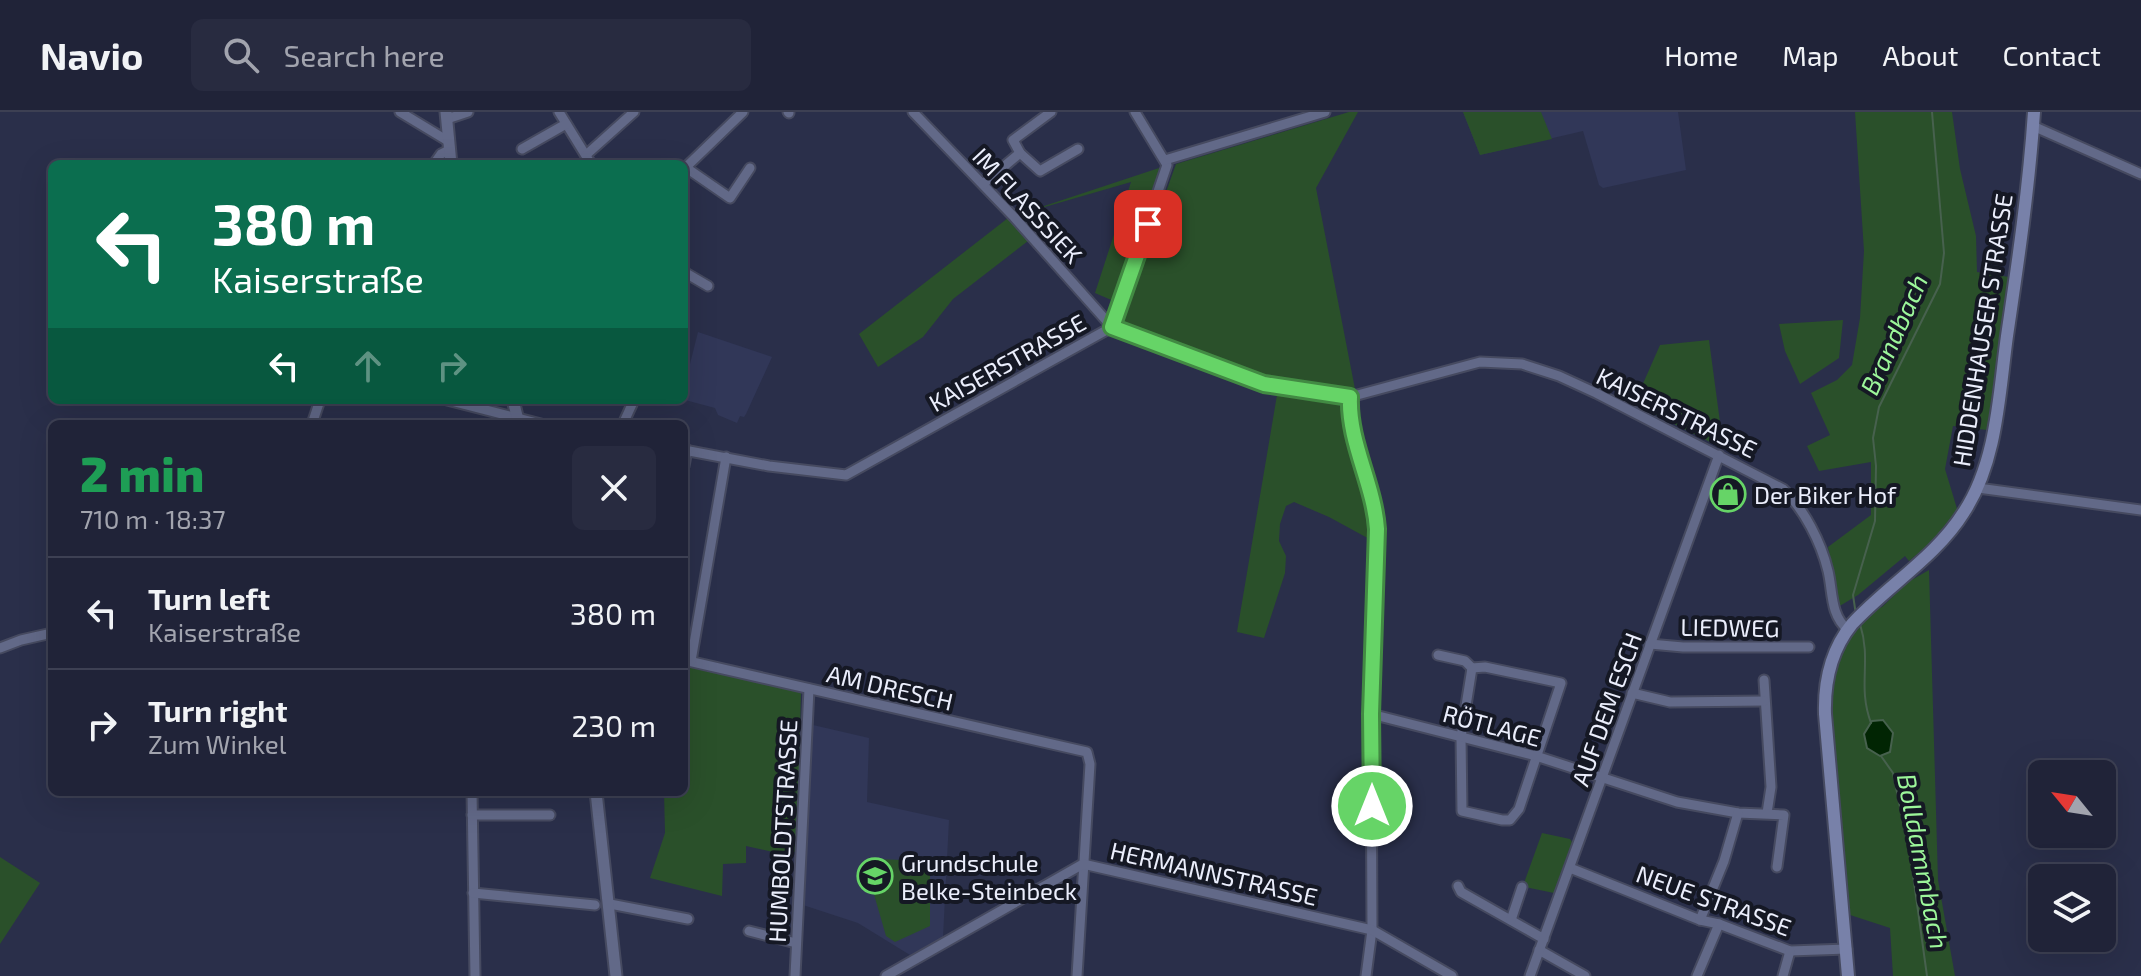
<!DOCTYPE html>
<meta charset="utf-8">
<style>
body{margin:0;font-family:"Exo 2",sans-serif;background:#282b40;color:#f1f3f6;height:100vh;display:flex;flex-direction:column;font-size:30px;white-space:nowrap}
*{box-sizing:border-box;margin:0}
p{font-size:26px;color:#a2a4ae}
.icon{flex:none;width:44px;height:44px;fill:none;stroke:currentColor;stroke-width:2;stroke-linecap:round;stroke-linejoin:round}
.map{position:relative;flex:1;overflow:hidden}
.details{position:absolute;left:48px;top:308px;width:640px;height:376px;display:flex;flex-direction:column;background:#202338;border-radius:12px;box-shadow:0 8px 32px #0002,0 0 0 2px #3d4053}
.details>*{flex:none}
.banner{position:absolute;left:48px;top:48px;width:640px;height:244px;border-radius:12px;box-shadow:0 8px 32px #0002,0 0 0 2px #3d4053;background:#0b6e4f;color:#fff;overflow:hidden}
.needle{width:52px;rotate:300deg}
.fabs{position:absolute;left:2028px;top:648px;display:grid;gap:16px}
.fabs a{display:grid;place-items:center;width:88px;height:88px;border-radius:12px;background:#202338;box-shadow:0 8px 32px #0002,0 0 0 2px #3d4053;font-size:40px}
.pin{position:absolute;display:grid;place-items:center;width:68px;height:68px;color:#fff;margin:-34px;border-radius:16px;box-shadow:0 4px 12px #0006}
.me{position:absolute;width:88px;margin:-44px;rotate:0deg;stroke-linejoin:round;filter:drop-shadow(0 0 6px #0008)}
.turn{display:flex;align-items:center;gap:28px;height:168px;padding:0 32px;font-size:36px}
.turn .icon{width:104px;height:104px;stroke-width:2.5}
.turn b{display:block;font-size:56px;line-height:68px}
.lanes{display:flex;align-items:center;height:76px;padding:0 32px;background:#0003;justify-content:center;gap:40px;direction:ltr}
.lanes .off{opacity:.35}
.round{display:grid;place-items:center;flex:none;width:84px;height:84px;border-radius:12px;background:#282b40}
.head{display:flex;align-items:center;justify-content:space-between;height:136px;padding:0 32px}
h1{font-size:48px;font-weight:800;line-height:60px;color:#1e9e55}
ul{padding:0;list-style:none}
li{display:flex;align-items:center;gap:24px;height:112px;padding:0 32px;border-top:2px solid #3d4053}
li div{flex:1}
li b{display:block;font-size:30px}
li em{font-style:normal}
header{display:flex;align-items:center;gap:48px;box-sizing:border-box;height:112px;padding:0 40px;background:#202338;border-bottom:2px solid #3d4053}
header strong{font-size:38px}
nav{display:flex;gap:44px;margin-inline-start:auto;font-size:28px}
.search{width:560px;height:72px;background:#282b40;display:flex;align-items:center;gap:20px;box-sizing:border-box;padding:0 28px;border-radius:12px;color:#a2a4ae;font-size:30px}
.map>svg:first-child{display:block}
</style>
<header>
<strong>Navio</strong>
<div class="search"><svg class="icon" aria-label="search" viewBox="0 0 24 24"><circle cx="10" cy="10" r="6"/><path d="M15 15l6 6"/></svg>Search here</div>
<nav><a>Home</a><a>Map</a><a>About</a><a>Contact</a></nav>
</header>
<div class="map">
<svg width="2141" height="864" viewBox="0 0 2141 864">
<rect width="100%" height="100%" fill="#2a2f4a"/>
<g fill="#313758">
<polygon points="1463,0 1678,0 1686,58 1603,76 1599,73 1583,19 1480,43"/>
<polygon points="698,220 772,245 746,302 744,305 740,304 737,311 718,303 715,296 685,288 688,277 684,276"/>
<polygon points="813,613 869,626 867,690 949,708 943,825 910,843 858,811 803,793 807,677 810,676"/>
</g>
<g fill="#2a502a">
<polygon points="1349,0 1358,0 1316,76 1355,277 1332,277 1262,266 1119,211 1176,52"/>
<polygon points="1463,0 1541,0 1552,27 1480,43"/>
<polygon points="1855,0 1952,0 1960,57 1976,124 1977,160 2009,165 1987,318 1953,314 1945,357 1958,400 1927,434 1909,449 1905,444 1858,483 1838,495 1828,435 1871,403 1871,350 1819,359 1807,334 1830,323 1811,281 1837,268 1852,253 1860,206 1864,139"/>
<polygon points="1162,55 1116,190 1095,181 1131,70 1017,103"/>
<polygon points="1008,106 1028,129 953,187 923,225 878,255 859,222"/>
<polygon points="1843,208 1839,246 1800,272 1785,239 1779,212"/>
<polygon points="1709,228 1722,325 1716,333 1634,292 1660,233"/>
<polygon points="1277,283 1336,291 1345,298 1373,403 1373,429 1329,405 1294,390 1286,394 1280,412 1279,429 1286,444 1285,461 1264,526 1237,520"/>
<polygon points="1929,458 1938,768 1955,864 1893,864 1890,816 1847,802 1829,601 1830,576 1840,542 1857,515 1875,497 1882,495 1908,470"/>
<polygon points="684,552 801,580 797,740 773,740 746,734 746,751 723,752 722,784 650,766 665,721 664,680 684,680"/>
<polygon points="1542,721 1570,727 1572,730 1554,781 1525,775 1524,771"/>
<polygon points="0,745 40,771 0,832"/>
<polygon points="876,747 930,749 930,814 895,830 886,824 873,779"/>
</g>
<polygon fill="#012503" stroke="#47614e" stroke-width="2" points="1883,608 1893,621 1890,640 1880,644 1867,636 1864,622 1872,609"/>
<g fill="none" stroke-linecap="round" stroke-linejoin="round">
<g stroke="#47614e" stroke-width="2">
<polyline points="1856,503 1853,483 1875,409 1876,354 1873,326 1879,295 1940,172 1944,141 1932,0"/>
<path d="M 1860,512 C 1872,550 1857,573 1871,611"/>
<polyline points="1881,644 1893,661 1911,748 1927,864"/>
</g>
<defs>
<g id="minor">
<polyline points="400,0 448,29"/>
<polyline points="559,0 591,52"/>
<polyline points="788,0 789,1"/>
<polyline points="913,0 1014,105 1112,215 1167,53 1135,0"/>
<polyline points="447,7 468,0"/>
<polyline points="2033,14 2141,62"/>
<polyline points="522,37 566,12"/>
<polyline points="1020,41 1040,59 1078,37"/>
<polyline points="586,43 634,0"/>
<polyline points="1165,48 1325,0"/>
<polyline points="434,52 441,42 449,38"/>
<polyline points="685,55 730,86 750,56"/>
<polyline points="684,57 743,0"/>
<polyline points="983,72 1020,41 1013,28 1051,0"/>
<polyline points="684,160 708,174"/>
<path d="M 1350,285 C 1348,330 1374,372 1377,417 L 1371,602 L 1372,818 L 1366,864"/>
<polyline points="447,288 541,312"/>
<polyline points="312,312 320,288"/>
<polyline points="623,312 634,288"/>
<path d="M 684,338 L 769,354 L 846,363 L 1112,215 L 1264,272 L 1350,285 L 1480,250 L 1522,252 L 1559,264 L 1596,281 L 1783,377 C 1804,397 1821,430 1828,459 C 1833,480 1830,503 1848,518"/>
<polyline points="684,354 687,338"/>
<polyline points="1978,376 2141,398"/>
<polyline points="1650,532 1683,535 1809,535"/>
<polyline points="0,536 21,528 52,521"/>
<polyline points="1438,543 1465,549 1472,556"/>
<polyline points="684,548 1087,640 1090,652 1077,864"/>
<polyline points="691,549 726,345"/>
<polygon points="1485,555 1561,571 1519,697 1510,708 1502,708 1462,699 1461,625 1472,556"/>
<polyline points="1764,568 1771,675 1767,701"/>
<polyline points="1632,581 1670,590 1764,589"/>
<polyline points="1371,602 1536,644 1677,690 1738,701 1784,703 1777,755"/>
<polyline points="472,680 475,864"/>
<polyline points="472,703 550,703"/>
<polyline points="1570,756 1700,808 1719,812 1790,839 1847,837"/>
<polyline points="1458,774 1461,780 1544,827"/>
<polyline points="473,781 595,793"/>
<polyline points="610,792 688,807"/>
<polyline points="1511,808 1522,775"/>
<polyline points="1700,808 1724,749 1738,701"/>
<polyline points="749,819 796,831"/>
<polyline points="1539,838 1585,864"/>
<polyline points="795,864 809,577"/>
<polyline points="886,864 1083,752 1372,818 1452,864"/>
<polyline points="1530,864 1719,343"/>
<polyline points="1697,864 1719,812"/>
<polyline points="1783,864 1790,839"/>
</g>
<g id="tertiary">
<polyline points="446,0 451,52"/>
<polyline points="513,288 519,312"/>
<polyline points="596,680 616,864"/>
</g>
<path id="secondary" d="M 1848,864 L 1825,602 C 1824,569 1831,538 1852,512 C 1888,473 1936,445 1964,400 C 1997,350 1999,282 2007,224 C 2018,150 2029,75 2034,0"/>
</defs>
<use href="#minor" stroke="#464a60" stroke-width="13"/>
<use href="#tertiary" stroke="#464a60" stroke-width="15"/>
<use href="#secondary" stroke="#464a60" stroke-width="16"/>
<use href="#minor" stroke="#626988" stroke-width="9"/>
<use href="#tertiary" stroke="#626988" stroke-width="11"/>
<use href="#secondary" stroke="#7881a9" stroke-width="12"/>
</g>
<g fill="none" stroke-linecap="round" stroke-linejoin="round">
<defs>
<path id="route" d="M 1148,112 L 1112,215 L 1264,272 L 1350,285 C 1348,330 1374,372 1377,417 L 1371,602 L 1372,694"/>
</defs>
<use href="#route" stroke="#428a43" stroke-width="20"/>
<use href="#route" stroke="#66d467" stroke-width="14"/>
</g>
<defs>
<symbol id="shop-ring" viewBox="-11 -11 22 22"><circle r="9.5" fill="#151824" stroke="#66d467" stroke-width="1.5"/><path d="M-5-2.5h2.3a2.7 3.5 0 0 1 5.4 0H5L5.5 6h-11ZM-1.5-2.5h3a1.5 2.3 0 0 0-3 0Z" fill="#66d467"/></symbol>
<symbol id="school-ring" viewBox="-11 -11 22 22"><circle r="9.5" fill="#151824" stroke="#66d467" stroke-width="1.5"/><path d="M0-5L7-2L0 1L-7-2ZM-4 1L0 2.5L4 1V4Q0 6-4 4Z" fill="#66d467"/></symbol>
</defs>
<g fill-rule="evenodd">
<use href="#shop-ring" x="1708" y="362" width="40" height="40"/>
<use href="#school-ring" x="855" y="744" width="40" height="40"/>
</g>
<g text-anchor="middle" dominant-baseline="central" stroke-width="8" stroke-linejoin="round" paint-order="stroke">
<g font-size="24" fill="#ebeefc" stroke="#151824">
<text transform="translate(1028 93) rotate(47)">IM FLASSSIEK</text>
<text transform="translate(1982 218) rotate(-81)">HIDDENHAUSER STRASSE</text>
<text transform="translate(1007 250) rotate(-29)">KAISERSTRASSE</text>
<text transform="translate(1677 300) rotate(26)">KAISERSTRASSE</text>
<text transform="translate(1730 515) rotate(1)">LIEDWEG</text>
<text transform="translate(890 575) rotate(13)">AM DRESCH</text>
<text transform="translate(1606 597) rotate(-70)">AUF DEM ESCH</text>
<text transform="translate(1492 613) rotate(15)">RÖTLAGE</text>
<text transform="translate(782 719) rotate(-87)">HUMBOLDTSTRASSE</text>
<text transform="translate(1214 761) rotate(13)">HERMANNSTRASSE</text>
<text transform="translate(1714 788) rotate(20)">NEUE STRASSE</text>
</g>
<g font-size="24" fill="#ebeefc" stroke="#151824" text-anchor="start">
<text x="1754" y="382">Der Biker Hof</text>
<text x="901" y="750">Grundschule<tspan x="901" dy="28">Belke-Steinbeck</tspan></text>
</g>
<g font-size="26" font-style="italic" fill="#9cf69a" stroke="#151824">
<text transform="translate(1893 222) rotate(-66)">Brandbach</text>
<text transform="translate(1924 749) rotate(79)">Bolldammbach</text>
</g>
</g>
</svg>
<div class="fabs">
<a><svg class="needle" viewBox="-14 -14 28 28"><path d="M0-13l5 13h-10z" fill="#e53935"/><path d="M0 13l5-13h-10z" fill="#a2a4ae"/></svg></a>
<a><svg class="icon" aria-label="layers" viewBox="0 0 24 24"><path d="M12 4l9 5-9 5-9-5zM3 14l9 5 9-5"/></svg></a>
</div>
<div class="pin" style="left:1148px;top:112px;background:#d93025"><svg class="icon" aria-label="arrive" viewBox="0 0 24 24"><path d="M6 21V4h12l-3 4 3 4H6"/></svg></div>
<svg class="me" style="left:1372px;top:694px" viewBox="-20 -20 40 40"><circle r="17" fill="#66d467" stroke="#fff" stroke-width="3"/><path d="M0-11L8 9 0 5-8 9z" fill="#fff"/></svg>
<div class="banner">
<div class="turn"><svg class="icon" aria-label="left" viewBox="0 0 24 24"><path d="M17 20v-9H6M10 6l-5 5 5 5"/></svg><div><b>380 m</b>Kaiserstraße</div></div>
<div class="lanes"><svg class="icon" aria-label="left" viewBox="0 0 24 24"><path d="M17 20v-9H6M10 6l-5 5 5 5"/></svg><svg class="icon off" aria-label="ahead" viewBox="0 0 24 24"><path d="M12 20V5M6 11l6-6 6 6"/></svg><svg class="icon off" aria-label="right" viewBox="0 0 24 24"><path d="M7 20v-9h11M14 6l5 5-5 5"/></svg></div>
</div>
<section class="details">
<div class="head"><div><h1>2 min</h1><p>710 m · 18:37</p></div><a class="round"><svg class="icon" aria-label="close" viewBox="0 0 24 24"><path d="M6 6l12 12M18 6L6 18"/></svg></a></div>
<ul>
<li><svg class="icon" aria-label="left" viewBox="0 0 24 24"><path d="M17 20v-9H6M10 6l-5 5 5 5"/></svg><div><b>Turn left</b><p>Kaiserstraße</p></div><em>380 m</em></li>
<li><svg class="icon" aria-label="right" viewBox="0 0 24 24"><path d="M7 20v-9h11M14 6l5 5-5 5"/></svg><div><b>Turn right</b><p>Zum Winkel</p></div><em>230 m</em></li>
</ul>
</section>
</div>
